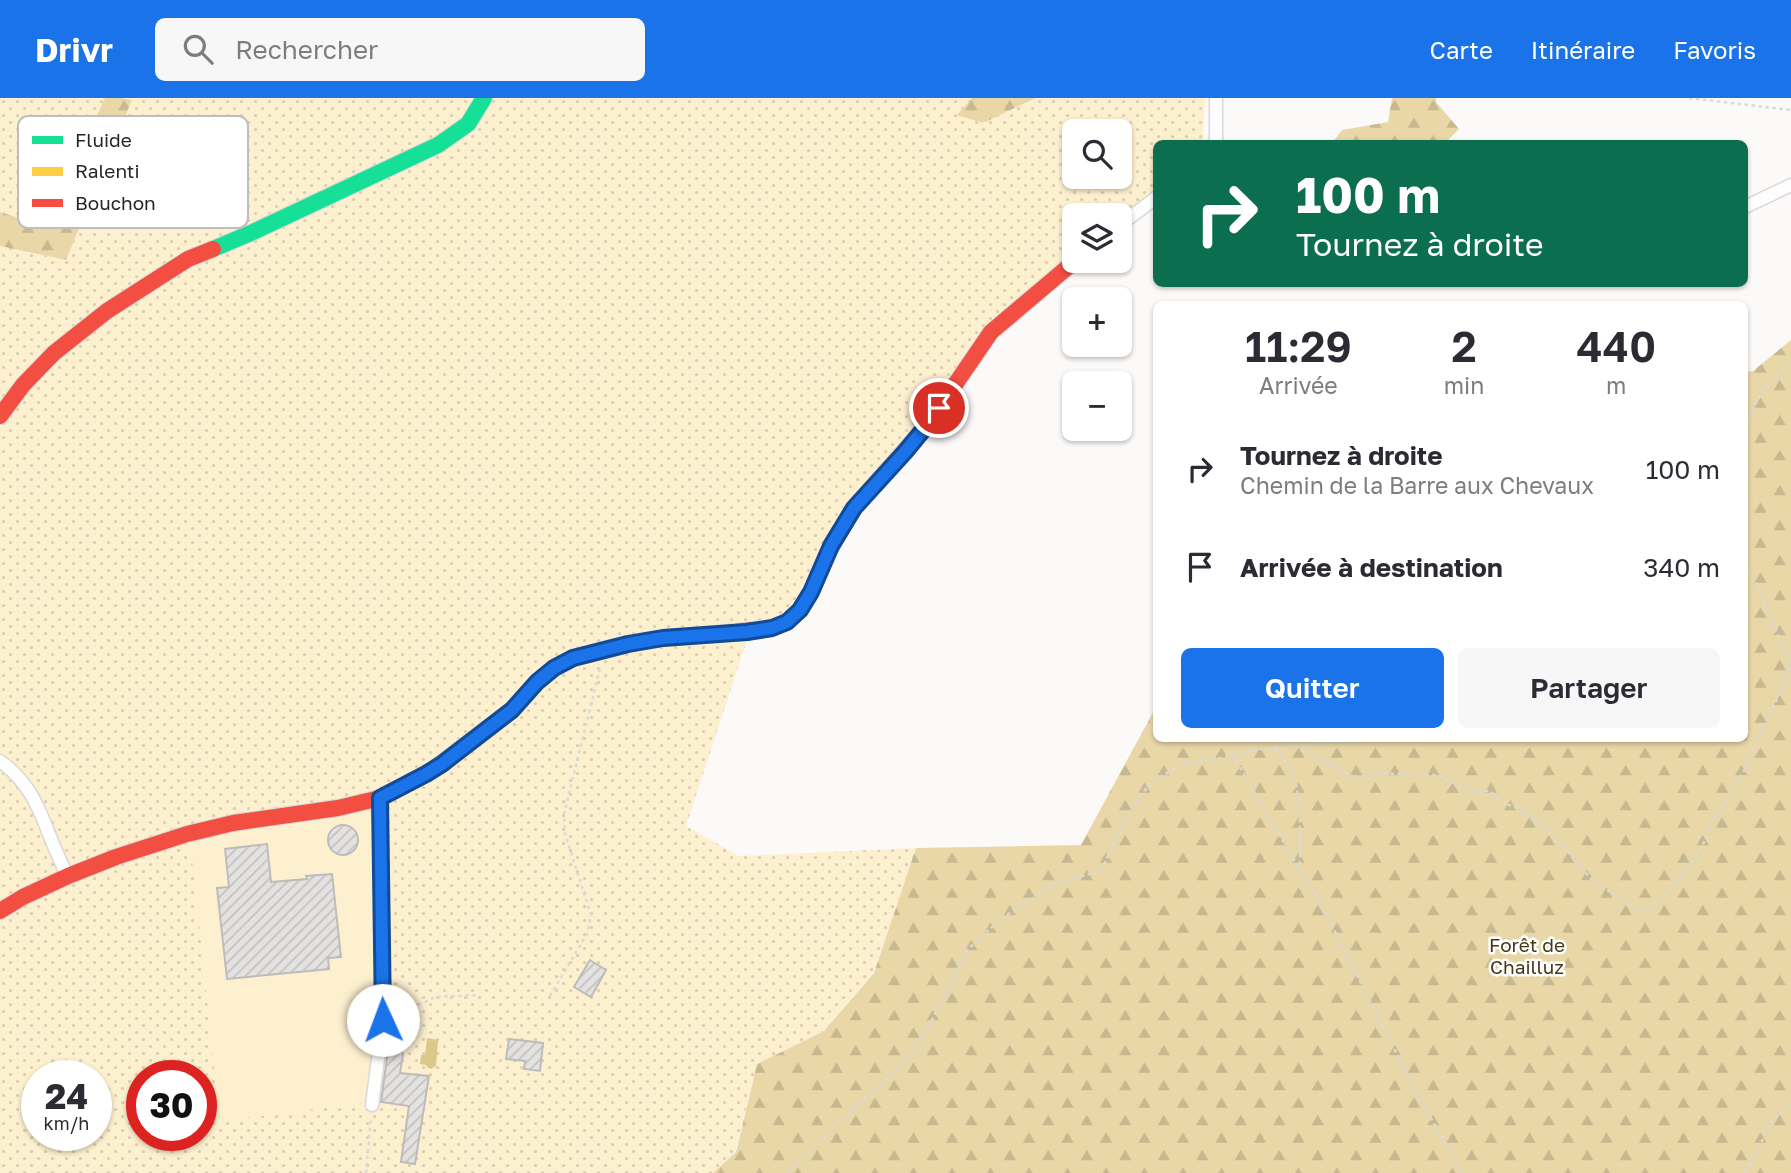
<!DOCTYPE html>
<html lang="fr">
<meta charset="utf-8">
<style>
body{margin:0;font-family:"Golos Text",sans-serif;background:#f7f7f7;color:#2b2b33;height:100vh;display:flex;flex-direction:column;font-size:26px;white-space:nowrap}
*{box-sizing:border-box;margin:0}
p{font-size:23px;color:#7c7c81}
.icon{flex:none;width:38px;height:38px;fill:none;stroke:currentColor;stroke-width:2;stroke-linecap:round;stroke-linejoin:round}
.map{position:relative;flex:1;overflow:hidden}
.drawer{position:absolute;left:1153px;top:203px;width:595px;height:441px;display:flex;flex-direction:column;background:#fff;border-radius:10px;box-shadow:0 2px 5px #0004}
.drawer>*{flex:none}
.top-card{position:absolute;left:1153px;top:42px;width:595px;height:147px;border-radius:10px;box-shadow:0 2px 5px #0004;background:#0b6e4f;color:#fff;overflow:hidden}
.controls{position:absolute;left:1062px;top:21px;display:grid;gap:14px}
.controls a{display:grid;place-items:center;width:70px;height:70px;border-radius:10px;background:#fff;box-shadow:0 2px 5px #0004;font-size:35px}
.speed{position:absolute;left:21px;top:962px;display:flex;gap:14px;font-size:35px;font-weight:700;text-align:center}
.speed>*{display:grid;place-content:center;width:91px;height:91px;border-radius:50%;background:#fff;box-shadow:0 2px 5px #0004;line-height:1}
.speed small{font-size:18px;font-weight:400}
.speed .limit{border:10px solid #d22;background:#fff;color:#111}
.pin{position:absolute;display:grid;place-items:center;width:60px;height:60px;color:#fff;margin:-30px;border:4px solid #fff;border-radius:50%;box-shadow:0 2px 7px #0007}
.me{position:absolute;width:77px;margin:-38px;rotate:358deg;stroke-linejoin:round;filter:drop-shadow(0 0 5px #0008)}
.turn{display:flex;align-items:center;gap:24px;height:147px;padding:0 28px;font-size:32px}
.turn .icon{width:91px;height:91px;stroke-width:2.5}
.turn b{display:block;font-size:49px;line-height:60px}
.eta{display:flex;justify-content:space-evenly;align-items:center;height:119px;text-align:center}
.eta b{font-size:42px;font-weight:600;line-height:49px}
.cta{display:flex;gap:14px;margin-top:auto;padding:14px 28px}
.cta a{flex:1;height:80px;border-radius:10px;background:#1a73e8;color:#fff;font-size:28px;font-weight:600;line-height:80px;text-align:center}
.cta a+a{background:#f7f7f7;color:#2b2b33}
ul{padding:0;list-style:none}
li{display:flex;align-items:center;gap:21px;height:98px;padding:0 28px}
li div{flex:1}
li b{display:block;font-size:26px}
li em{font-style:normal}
header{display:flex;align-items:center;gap:42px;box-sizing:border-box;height:98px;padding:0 35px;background:#1a73e8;color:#fff}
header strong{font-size:33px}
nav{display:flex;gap:38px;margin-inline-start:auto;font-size:24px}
.search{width:490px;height:63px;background:#f7f7f7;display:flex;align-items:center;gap:18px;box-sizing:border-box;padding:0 24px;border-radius:10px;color:#7c7c81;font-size:26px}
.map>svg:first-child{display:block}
</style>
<header>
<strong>Drivr</strong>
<div class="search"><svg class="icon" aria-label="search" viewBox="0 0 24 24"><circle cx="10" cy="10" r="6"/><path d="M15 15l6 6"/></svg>Rechercher</div>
<nav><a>Carte</a><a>Itinéraire</a><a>Favoris</a></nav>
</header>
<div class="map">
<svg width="1791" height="1075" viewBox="0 0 1791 1075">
<defs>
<pattern id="grass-dots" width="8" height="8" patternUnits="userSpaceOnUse" patternTransform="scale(1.75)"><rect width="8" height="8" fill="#fdf0cf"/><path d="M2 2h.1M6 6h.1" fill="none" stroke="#d9ceb2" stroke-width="1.8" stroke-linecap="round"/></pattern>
<pattern id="forest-firs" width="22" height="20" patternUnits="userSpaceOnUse" patternTransform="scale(1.75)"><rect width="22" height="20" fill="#e9d7a8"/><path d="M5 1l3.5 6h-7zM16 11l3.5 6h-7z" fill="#c8b890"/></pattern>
<pattern id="building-hatch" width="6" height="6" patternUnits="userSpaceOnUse" patternTransform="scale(1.75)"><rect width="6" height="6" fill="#e3e2e0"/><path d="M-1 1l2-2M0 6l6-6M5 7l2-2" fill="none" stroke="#c3c2c0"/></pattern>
</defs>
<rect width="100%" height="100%" fill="#fcfaf8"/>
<g fill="url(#grass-dots)" fill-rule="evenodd">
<polygon points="0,0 105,0 64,89 32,124 0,114"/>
<path d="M 122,0 L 972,0 L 958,17 L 983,25 L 1036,0 L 1205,0 L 1203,45 L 1157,46 L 1157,92 L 1120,122 L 1120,117 L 1074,117 L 1074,159 L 979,236 L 902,347 L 840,413 L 808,480 L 786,517 L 752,527 L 686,728 L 739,758 L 916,750 L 874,874 L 824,933 L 757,966 L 735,1054 L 713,1075 L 0,1075 L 0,148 L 66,162 L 132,2 ZM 1074,33 L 1120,33 L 1120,79 L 1074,79 ZM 37,978 L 96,978 L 96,1038 L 37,1038 ZM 142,978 L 201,978 L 201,1038 L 142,1038 Z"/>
</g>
<g fill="url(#forest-firs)">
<polygon points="105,0 122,0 132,2 66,162 0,148 0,114 32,124 64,89"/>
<polygon points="972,0 1036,0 983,25 957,17"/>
<polygon points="1392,0 1436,0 1436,4 1459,31 1445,45 1332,45 1342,32 1388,24"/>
<polygon points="1791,242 1791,1075 713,1075 736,1054 757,966 824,933 874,875 916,750 1081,747 1157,607 1157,640 1745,640 1745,274 1753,273"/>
</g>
<polygon fill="#fdf0cf" points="374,708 376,923 365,1005 220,1023 190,743"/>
<polygon fill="#ddc88c" points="427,940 438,942 436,968 431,971 428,970 426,967 420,966 421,957 425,957"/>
<g fill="url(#building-hatch)" stroke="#bebcbb" stroke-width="2">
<circle cx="343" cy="742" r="15"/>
<polygon points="267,746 271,784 307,781 306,778 332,776 341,859 328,860 329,871 227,881 217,790 229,789 225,751"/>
<polygon points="590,862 606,872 591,899 574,889"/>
<polygon points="509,941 543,945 540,973 524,971 525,963 506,961"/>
<polygon points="389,945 396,946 403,956 400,975 429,978 415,1066 401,1064 409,1008 381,1004"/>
</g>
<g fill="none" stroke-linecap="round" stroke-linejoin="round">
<defs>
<g id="street">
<polyline points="1216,46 1216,0"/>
<polyline points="1745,109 1791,87"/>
<polyline points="1120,127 1157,99"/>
<path d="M 0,663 C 43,694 44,736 68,778"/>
<polyline points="372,1007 383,922 380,700"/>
</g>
<polyline id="fast" points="213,151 253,134 438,47 468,26 484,0"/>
<polyline id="slow" points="431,673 512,612 537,584 554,570 573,560 627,546 663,540 726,535"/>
<g id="jam">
<polyline points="0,318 23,287 54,255 107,213 188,161 213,151"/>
<polyline points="726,535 772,530 787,524 800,512 811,494 831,448 854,410 928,326 991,234 1075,163"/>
<polyline points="0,813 23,799 68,778 116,759 187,736 233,725 338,710 380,700 431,673"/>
</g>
</defs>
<use href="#street" stroke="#d9d8d6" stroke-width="15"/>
<use href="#fast" stroke="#d9d8d6" stroke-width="18"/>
<use href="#slow" stroke="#d9d8d6" stroke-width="18"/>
<use href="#jam" stroke="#d9d8d6" stroke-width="18"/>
<g stroke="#dadad9" stroke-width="2.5" stroke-dasharray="3.5 3.5" stroke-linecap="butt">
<polyline points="1689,0 1791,12"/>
<polyline points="1745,325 1765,289 1791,262"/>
<polyline points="1745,467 1757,486 1791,569"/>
<path d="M 1295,648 L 1358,681 L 1370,675 L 1436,677 L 1473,694 L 1490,693 L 1503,705 L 1518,710 L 1541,726 L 1552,735 L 1592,782 L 1612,795 L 1621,799 L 1639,814 C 1661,809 1697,760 1706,740 C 1708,735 1708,730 1711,725 C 1721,710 1731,696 1740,680 C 1749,665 1754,647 1762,631 C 1772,610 1784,590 1790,568"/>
<path d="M 1275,650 C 1280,657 1287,665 1291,672 C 1303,695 1299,743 1300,770"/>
<polyline points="1233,657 1308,786 1315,794 1420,1002 1424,1008 1462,1075"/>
<polyline points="550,898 587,836 591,817 565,736 564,716 600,570"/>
<polyline points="397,907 422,906 435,899 479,897"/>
<polyline points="366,1075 371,1019"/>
<polyline points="788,1075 847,1016 899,970 929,928 967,852 1002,820 1056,785 1101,773 1128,715 1151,684 1183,666 1216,661 1258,651 1353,643 1360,640"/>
<polyline points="1745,1075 1763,1041 1768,1027 1791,1006"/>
</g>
<use href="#street" stroke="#fffefe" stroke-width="12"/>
<use href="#fast" stroke="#16e098" stroke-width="16"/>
<use href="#slow" stroke="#ffcf43" stroke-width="16"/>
<use href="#jam" stroke="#f24e42" stroke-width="16"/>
</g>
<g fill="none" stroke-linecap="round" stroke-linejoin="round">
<defs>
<polyline id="route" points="383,922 380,700 426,676 442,666 512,612 537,584 554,570 573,560 628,546 663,540 747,534 772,530 787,524 800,512 811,494 831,448 854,410 905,354 928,326 939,310"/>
</defs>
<use href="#route" stroke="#114b97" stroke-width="18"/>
<use href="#route" stroke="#1a73e8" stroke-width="12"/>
</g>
<g text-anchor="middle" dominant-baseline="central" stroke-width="5" stroke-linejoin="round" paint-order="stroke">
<g font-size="19" fill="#453814" stroke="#fff">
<text x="1527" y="846">Forêt de<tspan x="1527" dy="22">Chailluz</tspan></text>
</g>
</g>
<rect x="18" y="18" width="230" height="112" rx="10" fill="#fff" stroke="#bebebd" stroke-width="2"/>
<rect x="32" y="38" width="31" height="8" fill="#16e098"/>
<rect x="32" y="69" width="31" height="9" fill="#ffcf43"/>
<rect x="32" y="101" width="31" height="8" fill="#f24e42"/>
<g font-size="19" fill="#272624">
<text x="75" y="49">Fluide</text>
<text x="75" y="80">Ralenti</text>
<text x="75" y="112">Bouchon</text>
</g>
</svg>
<div class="controls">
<a><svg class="icon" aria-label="search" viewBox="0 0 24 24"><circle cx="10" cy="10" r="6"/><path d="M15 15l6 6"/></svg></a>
<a><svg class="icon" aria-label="layers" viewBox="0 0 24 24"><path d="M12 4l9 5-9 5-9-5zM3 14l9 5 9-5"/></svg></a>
<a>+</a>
<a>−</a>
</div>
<div class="speed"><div>24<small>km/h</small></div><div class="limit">30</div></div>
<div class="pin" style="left:939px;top:310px;background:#d93025"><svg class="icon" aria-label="arrive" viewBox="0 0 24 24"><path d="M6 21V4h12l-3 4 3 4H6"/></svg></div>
<svg class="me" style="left:383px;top:922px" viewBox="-20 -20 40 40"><circle r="19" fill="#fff"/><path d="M0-13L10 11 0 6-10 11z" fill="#1a73e8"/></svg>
<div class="top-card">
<div class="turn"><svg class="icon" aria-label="right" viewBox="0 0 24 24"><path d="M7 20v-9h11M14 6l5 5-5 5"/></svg><div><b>100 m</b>Tournez à droite</div></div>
</div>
<section class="drawer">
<div class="eta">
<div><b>11:29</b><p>Arrivée</p></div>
<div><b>2</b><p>min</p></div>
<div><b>440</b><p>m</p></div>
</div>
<ul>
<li><svg class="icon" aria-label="right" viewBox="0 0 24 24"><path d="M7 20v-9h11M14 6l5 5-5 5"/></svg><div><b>Tournez à droite</b><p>Chemin de la Barre aux Chevaux</p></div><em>100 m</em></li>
<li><svg class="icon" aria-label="arrive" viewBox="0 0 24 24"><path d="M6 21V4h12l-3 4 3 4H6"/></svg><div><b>Arrivée à destination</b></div><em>340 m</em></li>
</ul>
<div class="cta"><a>Quitter</a><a>Partager</a></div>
</section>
</div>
